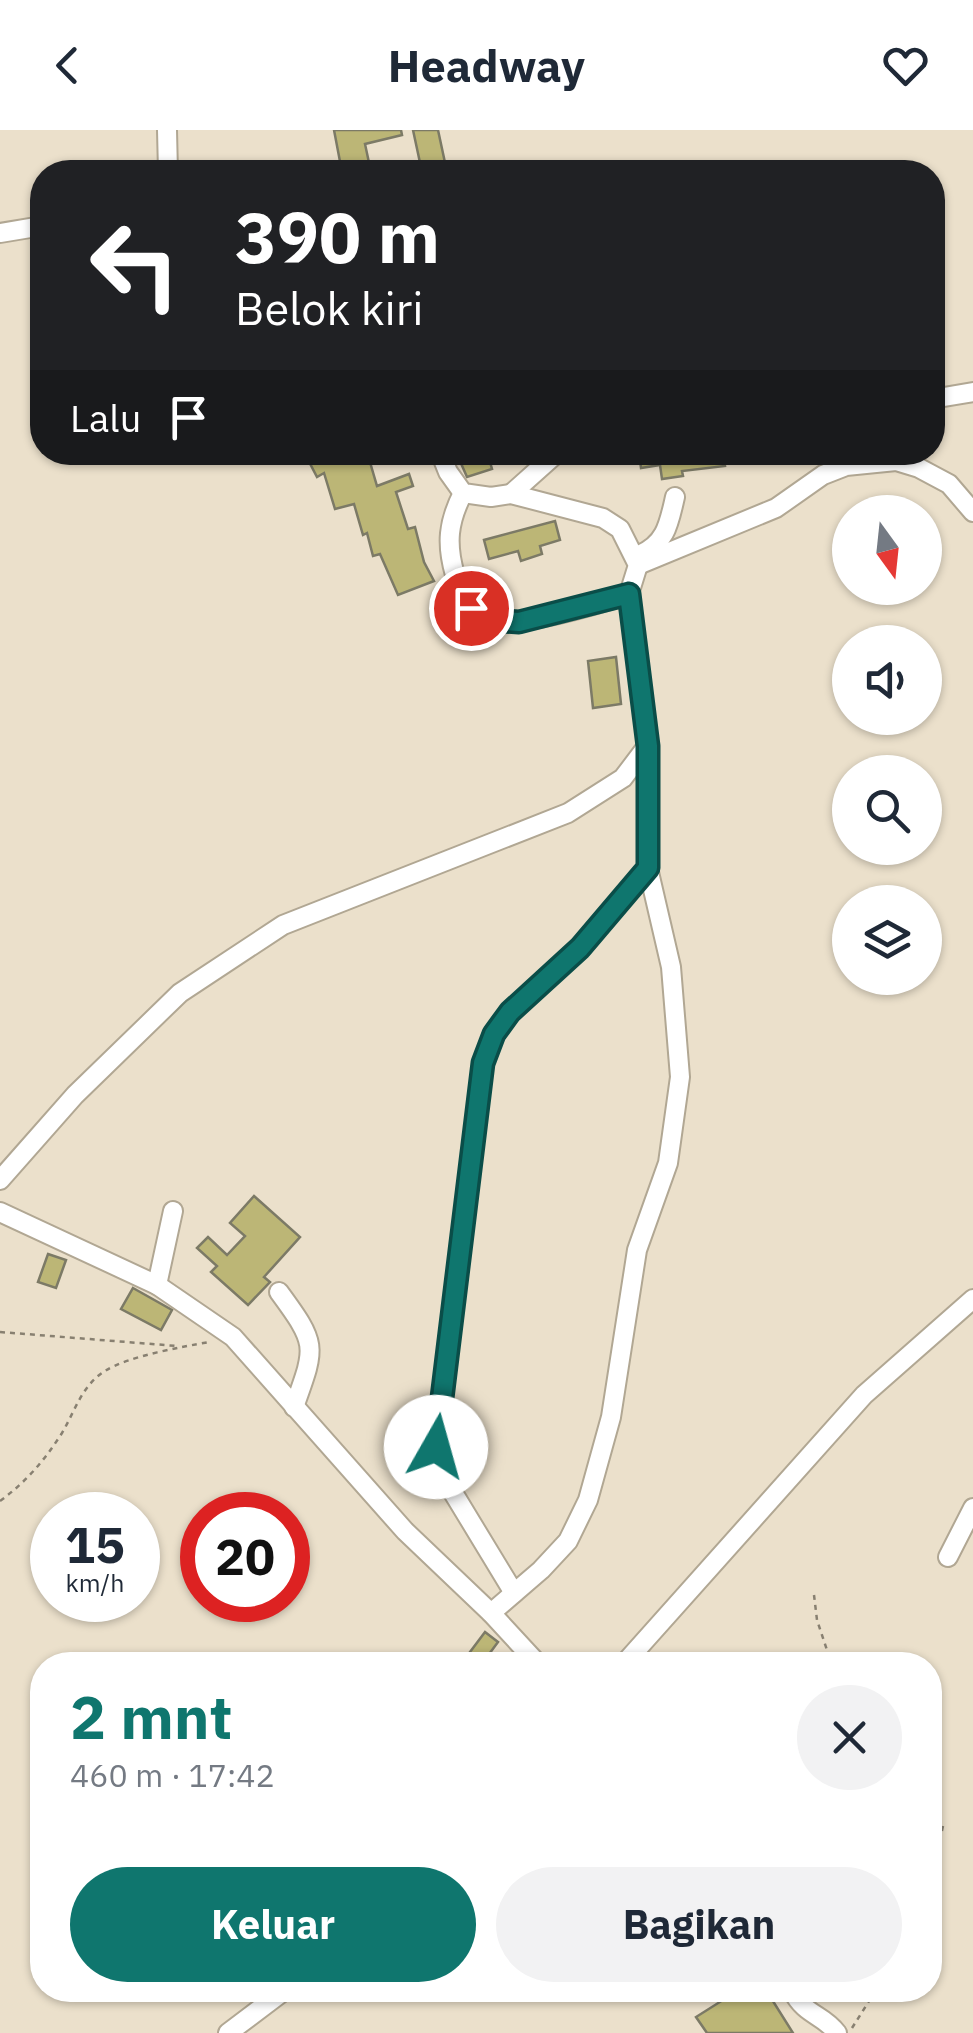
<!DOCTYPE html>
<html lang="id">
<meta charset="utf-8">
<style>
body{margin:0;font-family:"IBM Plex Sans",sans-serif;background:#f2f2f3;color:#1f2937;height:100vh;display:flex;flex-direction:column;font-size:38px;white-space:nowrap}
*{box-sizing:border-box;margin:0}
p{font-size:32px;color:#747a83}
.icon{flex:none;width:55px;height:55px;fill:none;stroke:currentColor;stroke-width:2;stroke-linecap:round;stroke-linejoin:round}
.map{position:relative;flex:1;overflow:hidden}
.details{position:absolute;left:30px;top:1522px;width:912px;height:350px;display:flex;flex-direction:column;background:#fff;border-radius:40px;box-shadow:0 2px 8px #0004}
.details>*{flex:none}
.guide{position:absolute;left:30px;top:30px;width:915px;height:305px;border-radius:40px;box-shadow:0 2px 8px #0004;background:#202124;color:#fff;overflow:hidden}
.needle{width:65px;rotate:165deg}
.fabs{position:absolute;left:832px;top:365px;display:grid;gap:20px}
.fabs a{display:grid;place-items:center;width:110px;height:110px;border-radius:50%;background:#fff;box-shadow:0 2px 8px #0004;font-size:50px}
.speed{position:absolute;left:30px;top:1362px;display:flex;gap:20px;font-size:50px;font-weight:700;text-align:center}
.speed>*{display:grid;place-content:center;width:130px;height:130px;border-radius:50%;background:#fff;box-shadow:0 2px 8px #0004;line-height:1}
.speed small{font-size:25px;font-weight:400}
.speed .limit{border:15px solid #d22;background:#fff;color:#111}
.pin{position:absolute;display:grid;place-items:center;width:85px;height:85px;color:#fff;margin:-42px;border:5px solid #fff;border-radius:50%;box-shadow:0 2px 10px #0007}
.me{position:absolute;width:110px;margin:-55px;rotate:7deg;stroke-linejoin:round;filter:drop-shadow(0 0 8px #0008)}
.turn{display:flex;align-items:center;gap:35px;height:210px;padding:0 40px;font-size:45px}
.turn .icon{width:130px;height:130px;stroke-width:2.5}
.turn b{display:block;font-size:70px;line-height:85px}
.then{display:flex;align-items:center;height:95px;padding:0 40px;background:#0003;gap:20px;font-size:38px}
.round{display:grid;place-items:center;flex:none;width:105px;height:105px;border-radius:52px;background:#f2f2f3}
.overview{display:flex;align-items:center;justify-content:space-between;height:170px;padding:0 40px}
h1{font-size:60px;font-weight:700;line-height:75px;color:#0f766e}
.cta{display:flex;gap:20px;margin-top:auto;padding:20px 40px}
.cta a{flex:1;height:115px;border-radius:60px;background:#0f766e;color:#fff;font-size:40px;font-weight:700;line-height:115px;text-align:center}
.cta a+a{background:#f2f2f3;color:#1f2937}
header{display:flex;justify-content:space-between;align-items:center;height:130px;padding:0 40px;background:#fff;font-size:45px;font-weight:700}
.map>svg:first-child{display:block}
</style>
<header><svg class="icon" aria-label="back" viewBox="0 0 24 24"><path d="M15 5l-7 7 7 7"/></svg>Headway<svg class="icon" aria-label="heart" viewBox="0 0 24 24"><path d="M12 20l-8-8c-3-5 5-10 8-4 3-6 11-1 8 4z"/></svg></header>
<div class="map">
<svg width="973" height="1903" viewBox="0 0 973 1903">
<rect width="100%" height="100%" fill="#ebe0cb"/>
<g fill="#bcb676" stroke="#7c7a66" stroke-width="2.5">
<polygon points="334,0 401,0 402,5 365,14 371,42 342,42"/>
<polygon points="413,0 438,0 447,42 422,42"/>
<polygon points="304,322 367,322 377,356 409,344 413,356 396,362 408,399 415,397 424,432 434,451 398,465 380,424 373,426 367,403 363,405 354,374 335,379 324,343 317,347"/>
<polygon points="456,322 487,322 492,339 467,347"/>
<polygon points="639,322 723,322 725,336 682,341 683,346 662,349 660,335 641,338"/>
<polygon points="555,391 560,410 540,416 542,424 521,431 518,421 489,429 484,410"/>
<polygon points="616,527 621,574 593,578 588,531"/>
<polygon points="254,1066 300,1107 264,1147 270,1152 248,1175 211,1142 217,1136 197,1118 208,1107 227,1125 245,1106 230,1093"/>
<polygon points="48,1124 66,1130 56,1158 38,1152"/>
<polygon points="133,1158 172,1180 161,1200 121,1179"/>
<polygon points="485,1502 498,1512 481,1535 471,1535 464,1530"/>
<polygon points="716,1860 766,1860 793,1903 707,1903 696,1887 723,1870"/>
</g>
<g fill="none" stroke-linecap="round" stroke-linejoin="round">
<defs>
<g id="minor">
<polyline points="167,0 168,42"/>
<polyline points="0,103 42,96"/>
<polyline points="932,160 932,192"/>
<polyline points="932,269 973,262"/>
<path d="M 463,363 C 448,392 446,414 455,445 C 459,461 469,482 485,489 C 510,502 601,473 629,464"/>
<polyline points="511,364 558,322"/>
<path d="M 639,425 C 666,414 669,393 675,367"/>
<polyline points="638,435 776,378 823,345 846,336 896,331 919,338 949,354 973,382"/>
<polyline points="0,1050 75,965 180,863 283,795 568,683 623,648 648,615 629,464 638,435 620,399 603,388 511,364 491,367 463,363 448,342 440,322"/>
<polyline points="0,1082 157,1155 233,1207 405,1401 491,1483 539,1535"/>
<polyline points="157,1155 173,1081"/>
<path d="M 279,1162 C 318,1215 316,1216 294,1277"/>
<polyline points="948,1427 973,1378"/>
<polyline points="514,1463 446,1351 436,1317 483,933 494,904 510,882 580,818 648,738"/>
<polyline points="491,1483 541,1440 568,1411 588,1370 611,1287 637,1120 668,1033 680,947 671,837 648,738 648,616"/>
<polyline points="623,1535 864,1265 973,1169"/>
<path d="M 792,1860 C 806,1887 822,1883 837,1903"/>
<polyline points="228,1903 285,1860"/>
</g>
</defs>
<use href="#minor" stroke="#b1a793" stroke-width="22"/>
<g stroke="#888071" stroke-width="2.5" stroke-dasharray="5 5" stroke-linecap="butt">
<polyline points="0,1202 177,1216"/>
<path d="M 0,1371 C 26,1352 44,1331 62,1303 C 75,1281 82,1255 105,1241 C 128,1226 182,1217 209,1212"/>
<polyline points="814,1465 817,1490 832,1535"/>
<polyline points="930,1669 943,1696 930,1755"/>
<polyline points="852,1898 876,1860"/>
</g>
<use href="#minor" stroke="#fff" stroke-width="18"/>
</g>
<g fill="none" stroke-linecap="round" stroke-linejoin="round">
<defs>
<polyline id="route" points="436,1317 483,933 494,904 510,882 580,818 648,738 648,616 629,464 519,492 485,490 471,478"/>
</defs>
<use href="#route" stroke="#0a4d48" stroke-width="25"/>
<use href="#route" stroke="#0f766e" stroke-width="18"/>
</g>
</svg>
<div class="fabs">
<a><svg class="needle" viewBox="-14 -14 28 28"><path d="M0-13l5 13h-10z" fill="#e53935"/><path d="M0 13l5-13h-10z" fill="#747a83"/></svg></a>
<a><svg class="icon" aria-label="sound" viewBox="0 0 24 24"><path d="M4 9h4l5-4v14l-5-4H4zM17 9q2 3 0 6"/></svg></a>
<a><svg class="icon" aria-label="search" viewBox="0 0 24 24"><circle cx="10" cy="10" r="6"/><path d="M15 15l6 6"/></svg></a>
<a><svg class="icon" aria-label="layers" viewBox="0 0 24 24"><path d="M12 4l9 5-9 5-9-5zM3 14l9 5 9-5"/></svg></a>
</div>
<div class="speed"><div>15<small>km/h</small></div><div class="limit">20</div></div>
<div class="pin" style="left:471px;top:478px;background:#d93025"><svg class="icon" aria-label="arrive" viewBox="0 0 24 24"><path d="M6 21V4h12l-3 4 3 4H6"/></svg></div>
<svg class="me" style="left:436px;top:1317px" viewBox="-20 -20 40 40"><circle r="19" fill="#fff"/><path d="M0-13L10 11 0 6-10 11z" fill="#0f766e"/></svg>
<div class="guide">
<div class="turn"><svg class="icon" aria-label="left" viewBox="0 0 24 24"><path d="M17 20v-9H6M10 6l-5 5 5 5"/></svg><div><b>390 m</b>Belok kiri</div></div>
<div class="then">Lalu<svg class="icon" aria-label="arrive" viewBox="0 0 24 24"><path d="M6 21V4h12l-3 4 3 4H6"/></svg></div>
</div>
<section class="details">
<div class="overview"><div><h1>2 mnt</h1><p>460 m · 17:42</p></div><a class="round"><svg class="icon" aria-label="close" viewBox="0 0 24 24"><path d="M6 6l12 12M18 6L6 18"/></svg></a></div>
<div class="cta"><a>Keluar</a><a>Bagikan</a></div>
</section>
</div>
